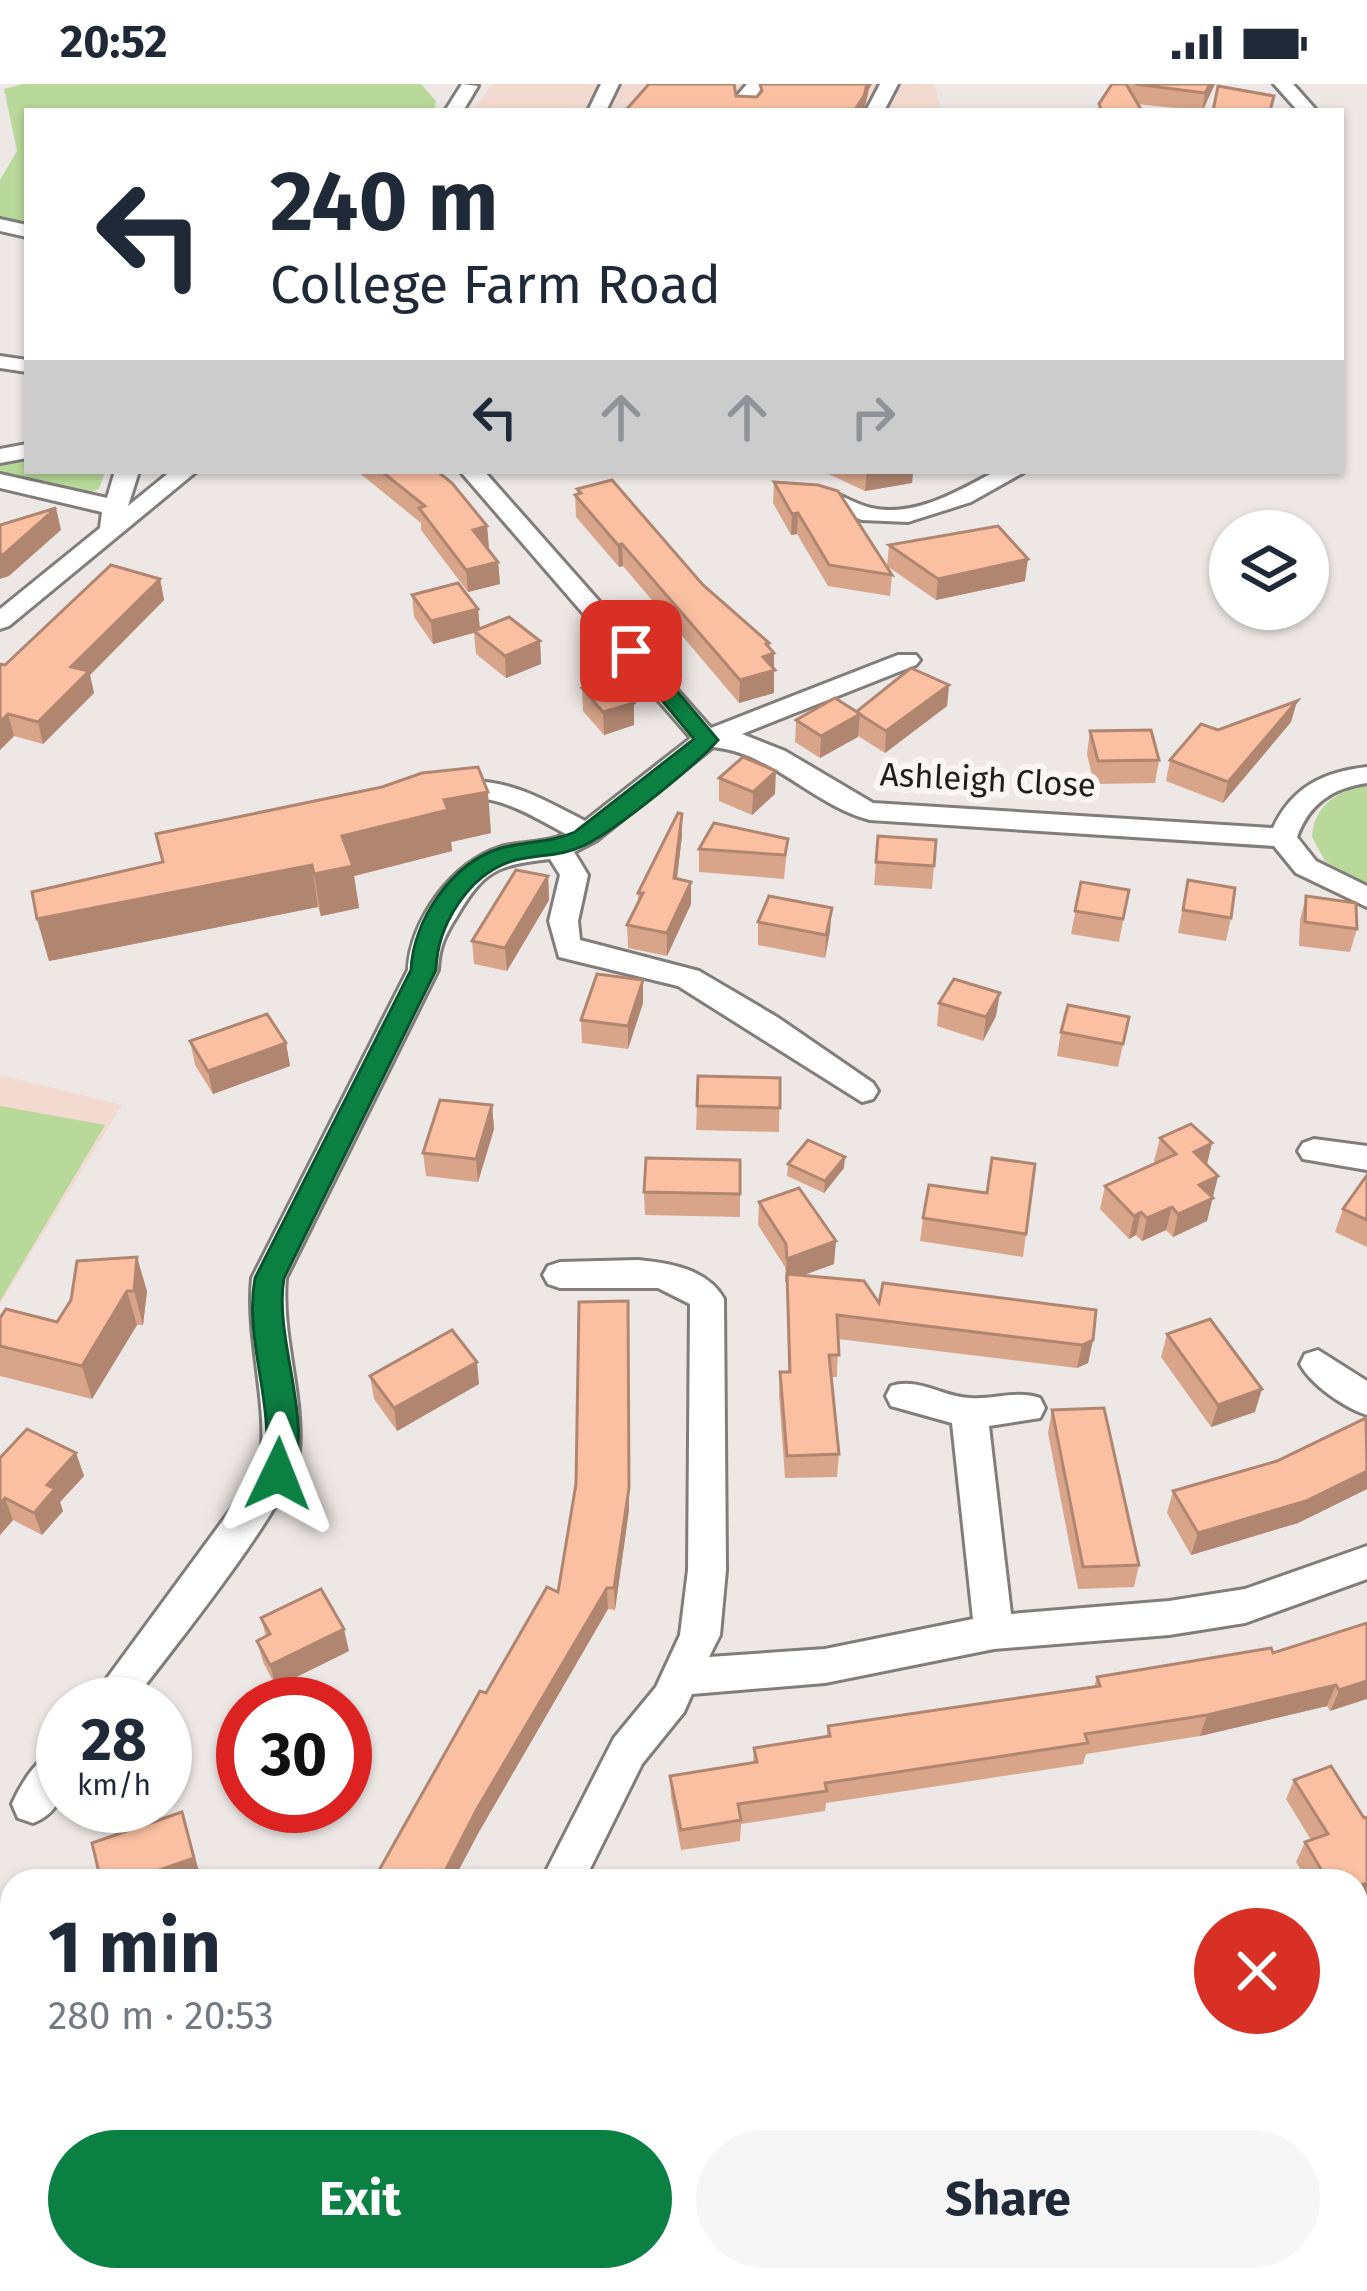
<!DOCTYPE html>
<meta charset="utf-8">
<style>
body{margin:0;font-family:"Fira Sans",sans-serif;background:#f6f6f7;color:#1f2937;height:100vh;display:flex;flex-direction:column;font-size:45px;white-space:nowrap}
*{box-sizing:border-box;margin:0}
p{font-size:39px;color:#747a83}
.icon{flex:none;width:66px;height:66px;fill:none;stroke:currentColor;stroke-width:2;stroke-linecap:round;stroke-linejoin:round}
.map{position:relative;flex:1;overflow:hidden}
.details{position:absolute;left:0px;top:1785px;width:1368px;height:423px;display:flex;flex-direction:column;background:#fff;border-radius:36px 36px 0 0;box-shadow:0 3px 9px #0004}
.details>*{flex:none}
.guide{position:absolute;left:24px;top:24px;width:1320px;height:366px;border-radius:0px;box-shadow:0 3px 9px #0004;background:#fff;color:#1f2937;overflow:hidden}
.fabs{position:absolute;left:1209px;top:426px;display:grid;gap:24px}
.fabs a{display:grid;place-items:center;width:120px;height:120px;border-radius:50%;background:#fff;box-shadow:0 3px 9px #0004;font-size:60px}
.speed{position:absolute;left:36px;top:1593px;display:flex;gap:24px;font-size:60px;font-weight:700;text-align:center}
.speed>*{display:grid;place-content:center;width:156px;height:156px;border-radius:50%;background:#fff;box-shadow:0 3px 9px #0004;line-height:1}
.speed small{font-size:30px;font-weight:400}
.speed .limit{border:18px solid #d22;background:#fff;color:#111}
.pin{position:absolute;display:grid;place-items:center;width:102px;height:102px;color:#fff;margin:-51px;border-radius:24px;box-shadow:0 6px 18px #0006}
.me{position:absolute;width:132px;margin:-66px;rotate:2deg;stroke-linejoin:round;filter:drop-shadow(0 0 9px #0008)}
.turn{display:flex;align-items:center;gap:42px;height:252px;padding:0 48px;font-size:54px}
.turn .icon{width:156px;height:156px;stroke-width:2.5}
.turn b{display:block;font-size:84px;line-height:102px}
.lanes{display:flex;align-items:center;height:114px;padding:0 48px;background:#0003;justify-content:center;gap:60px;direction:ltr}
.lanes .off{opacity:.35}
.round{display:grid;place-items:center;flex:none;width:126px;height:126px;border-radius:63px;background:#f6f6f7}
.headline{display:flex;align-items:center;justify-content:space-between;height:204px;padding:0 48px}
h1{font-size:72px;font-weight:700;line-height:90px}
.primary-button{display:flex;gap:24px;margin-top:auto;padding:24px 48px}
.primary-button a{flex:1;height:138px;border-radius:72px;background:#0b8043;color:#fff;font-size:48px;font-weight:700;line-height:138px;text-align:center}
.primary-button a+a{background:#f6f6f7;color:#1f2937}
.status{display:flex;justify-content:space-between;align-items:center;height:84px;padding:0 60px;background:#fff;direction:ltr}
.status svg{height:33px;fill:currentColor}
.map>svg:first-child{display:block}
</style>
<div class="status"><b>20:52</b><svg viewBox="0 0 49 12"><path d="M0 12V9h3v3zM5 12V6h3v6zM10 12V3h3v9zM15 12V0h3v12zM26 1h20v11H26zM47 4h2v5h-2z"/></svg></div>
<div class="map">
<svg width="1367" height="2207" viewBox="0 0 1367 2207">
<rect width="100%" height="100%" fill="#ede8e6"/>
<g fill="#f2dad1">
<polygon points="492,0 934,0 942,27 473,27"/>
<polygon points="0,991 122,1021 0,1220"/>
</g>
<g fill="#b8d99a">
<polygon points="23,0 421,0 436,17 434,27 27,27 27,139 0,132 0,96 17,67 4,5"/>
<polygon points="27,374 27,387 105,387 99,405 86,410 0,392 0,380"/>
<path d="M 1367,701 L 1367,802 L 1325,777 L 1312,753 C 1314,721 1337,707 1367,701 Z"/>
<polygon points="0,1022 105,1041 0,1217"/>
<polygon points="472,2196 1003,2196 960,2207 476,2207"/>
</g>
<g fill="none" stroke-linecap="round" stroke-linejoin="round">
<defs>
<g id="minor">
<polygon points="462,0 478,2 463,27 445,27"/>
<polygon points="601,0 619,0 606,27 588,27"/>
<polygon points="747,0 765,0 754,14 757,27 739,27 736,13"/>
<polygon points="880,0 898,0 884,27 866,27"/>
<polygon points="1274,0 1293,0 1317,27 1298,27"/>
<polygon points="0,135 27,141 27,153 0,147"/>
<polygon points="0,272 27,276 27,288 0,284"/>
<polygon points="27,360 27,374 0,379 0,365"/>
<polygon points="115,387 139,387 128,422 171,387 197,387 9,542 0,545 0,525 100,444 102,428 0,404 0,390 107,414"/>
<path d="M 460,387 L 484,387 L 711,644 L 898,571 L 916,571 L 920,576 L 916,581 L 742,650 L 785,667 L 873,719 L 1273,744 C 1292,703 1323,688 1367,683 L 1367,699 C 1332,704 1309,720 1297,753 L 1316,777 L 1367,802 L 1367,823 L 1296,789 L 1274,762 L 870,736 C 812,721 773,669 713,663 L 597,756 L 574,768 L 588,791 L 578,837 L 580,856 L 699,887 L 777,933 L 873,999 L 878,1007 L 873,1015 L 862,1018 L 678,902 L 559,873 L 549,837 L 560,791 L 550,775 C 497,781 484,786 457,832 C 445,851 439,863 438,886 L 286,1194 C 281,1253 304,1310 299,1368 C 296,1414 166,1573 131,1620 L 88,1620 L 260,1386 C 270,1321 246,1259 252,1194 L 408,886 C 410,837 452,778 501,763 C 523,757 545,760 566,750 C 523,727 495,707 445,716 L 431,708 L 435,702 C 495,687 533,710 585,737 L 691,654 Z"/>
<path d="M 996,387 L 1026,387 L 971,418 L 908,438 L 862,436 L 796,410 L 800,405 C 828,399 846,418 871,424 C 915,434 960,406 996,387 Z"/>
<polygon points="1314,1055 1367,1062 1367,1086 1303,1075 1298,1067 1303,1059"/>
<path d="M 638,1176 C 669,1179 708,1185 724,1215 L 726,1486 L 720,1551 L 709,1573 L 825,1565 L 973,1535 L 952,1339 L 891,1322 L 886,1312 L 891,1302 C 918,1293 943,1313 970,1314 C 994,1316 1016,1306 1040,1314 L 1045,1324 L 1040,1334 L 989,1342 L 1011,1530 L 1169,1517 L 1245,1505 L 1367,1462 L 1367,1495 L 1245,1539 L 1169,1551 L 994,1565 L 825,1599 L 692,1610 L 684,1628 L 642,1680 L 584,1797 L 541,1797 L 614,1654 L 656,1603 L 680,1551 L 688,1486 L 690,1220 L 658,1204 L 560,1204 L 548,1200 L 543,1191 L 548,1182 L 560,1178 Z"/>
<path d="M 1318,1266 L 1367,1297 L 1367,1331 C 1345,1324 1311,1301 1300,1280 L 1305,1270 Z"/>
<path d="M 63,1661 C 63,1694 69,1725 33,1739 L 18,1734 L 12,1720 C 22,1697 40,1670 63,1661 Z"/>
<polygon points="1367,2096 1367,2144 1356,2148 1356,2100"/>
<polygon points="0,2168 12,2173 12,2196 42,2196 46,2207 0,2207"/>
<polygon points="403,2196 451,2196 447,2207 399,2207"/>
<polygon points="1100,2196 1183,2196 1179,2207 1096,2207"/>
</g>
</defs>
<use href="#minor" stroke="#817d7b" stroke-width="6"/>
<use href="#minor" fill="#fff" fill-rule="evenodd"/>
</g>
<g fill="#d8a58b">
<polygon points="1112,0 1215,0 1203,27 1137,20 1142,27 1098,27 1099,20"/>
<polygon points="357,387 437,387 487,442 489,464 498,478 500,500 468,508 421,446 421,439"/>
<polygon points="822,387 913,387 912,399 865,407"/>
<polygon points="774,398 892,491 890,512 828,502 797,450 791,451 773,419"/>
<polygon points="577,405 703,501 769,559 769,564 774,569 774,609 739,619 623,482 619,483 576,433 575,411 578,410"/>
<polygon points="889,461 1025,497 936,516 887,482"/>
<polygon points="160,495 164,516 90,591 94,609 43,660 14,652 0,666 5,581"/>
<polygon points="412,511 478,525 480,545 540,557 541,580 506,594 476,570 474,549 433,560 414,533"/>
<polygon points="949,601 947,622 885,669 858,652 820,674 795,658 796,636 856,628"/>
<polygon points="582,604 634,641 604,651 583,627"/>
<polygon points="1297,617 1291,638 1223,719 1166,697 1170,676"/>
<polygon points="1090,647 1159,676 1155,699 1094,700 1087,670"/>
<polygon points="719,694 775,710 752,731 719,717"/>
<polygon points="491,749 451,758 452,767 354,792 359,824 321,832 318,823 49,877 37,835 162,779 156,750"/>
<polygon points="682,752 677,795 691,798 691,820 667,872 628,864 627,841 638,819 638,809"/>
<polygon points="878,752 936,756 932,805 874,801"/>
<polygon points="788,755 784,795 699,788 699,765"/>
<polygon points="548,792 549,816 507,887 474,880 472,857"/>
<polygon points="1188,796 1231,834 1226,857 1178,849"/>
<polygon points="1081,798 1129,806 1119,858 1071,850"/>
<polygon points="1306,812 1357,845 1350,868 1299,862 1300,836"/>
<polygon points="758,838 830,847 825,874 758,861"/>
<polygon points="643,919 628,965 582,959 581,936"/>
<polygon points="939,919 996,932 983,957 937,942"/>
<polygon points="1129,933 1118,983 1057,972 1061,948"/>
<polygon points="190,957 286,959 290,982 213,1010 195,981"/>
<polygon points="780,994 779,1048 696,1046 697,1022"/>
<polygon points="492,1021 494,1045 478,1098 426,1092 423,1069"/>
<polygon points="1160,1054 1212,1059 1207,1081 1218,1092 1207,1137 1173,1153 1166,1146 1142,1157 1136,1151 1129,1155 1100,1125 1105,1102 1156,1079 1154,1077"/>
<polygon points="740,1076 740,1133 645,1131 644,1108"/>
<polygon points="788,1080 844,1084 824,1109 787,1092"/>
<polygon points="1367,1091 1367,1163 1335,1148 1343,1125"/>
<polygon points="759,1118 834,1180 803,1191 879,1219 1093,1256 1088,1279 1077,1284 838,1255 837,1293 832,1293 839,1370 837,1393 785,1394 779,1311 780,1288 788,1288 787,1197 785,1183 758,1141"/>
<polygon points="923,1134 1026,1150 1023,1173 920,1157"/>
<polygon points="77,1177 147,1207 143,1241 137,1241 92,1315 0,1292 0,1234 57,1238 71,1216"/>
<polygon points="1167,1250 1255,1328 1211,1343 1161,1273"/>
<polygon points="370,1292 479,1300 397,1347 374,1315"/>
<polygon points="1052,1326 1139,1481 1134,1503 1078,1505 1048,1349"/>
<polygon points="1367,1336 1367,1405 1298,1439 1191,1471 1167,1429 1173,1407 1277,1377"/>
<polygon points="76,1369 84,1392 60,1418 63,1427 42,1451 13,1436 0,1451 0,1374"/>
<polygon points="629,1426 615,1526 608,1525 480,1746 486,1609 558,1508"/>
<polygon points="261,1534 349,1567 276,1603 263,1578 257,1557 266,1553"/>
<polygon points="1367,1539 1330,1627 1327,1622 1200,1652 1086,1670 1083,1680 826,1719 825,1727 741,1740 740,1757 681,1766 671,1713 670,1692 753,1679 754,1664 827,1653 828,1642 1094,1603 1097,1593 1273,1569"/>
<polygon points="1294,1696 1364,1734 1367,1733 1367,1814 1356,1818 1356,1797 1308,1797 1296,1778 1305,1758 1311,1756 1286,1715"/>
</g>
<g fill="#b08671">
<polygon points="867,0 872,0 869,5 864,27 854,27"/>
<polygon points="1210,0 1215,0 1202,27 1205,9"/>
<polygon points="867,387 913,387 912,399 865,407"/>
<polygon points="56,424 61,446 9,492 0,495 0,471"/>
<polygon points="798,429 797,450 791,451 792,430"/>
<polygon points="487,442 489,464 473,446"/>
<polygon points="622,460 623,482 619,483 618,461"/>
<polygon points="1028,475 1025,497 936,516 938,495"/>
<polygon points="498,478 500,500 468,508 466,486"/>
<polygon points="160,495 164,516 90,591 94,609 43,660 38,638 71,583"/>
<polygon points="478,525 480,547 433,560 431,537"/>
<polygon points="540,557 541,580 506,594 505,572"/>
<polygon points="769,559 769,571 774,569 774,609 739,619 740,596 766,560"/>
<polygon points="949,601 947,622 885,669 886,647"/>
<polygon points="1297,617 1291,638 1223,719 1228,698"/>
<polygon points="634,619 634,641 604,651 603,628"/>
<polygon points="8,630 14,652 0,666 0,638"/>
<polygon points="860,630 858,653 820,674 821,652"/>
<polygon points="776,687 775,710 752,731 753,708"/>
<polygon points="488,708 491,749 451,758 452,767 354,792 359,824 321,832 314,790 342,752 444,716"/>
<polygon points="682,730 682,752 674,817 674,794"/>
<polygon points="312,781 318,823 49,877 37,835"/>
<polygon points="548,792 549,816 507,887 505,864"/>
<polygon points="691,798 691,820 667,872 667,849"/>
<polygon points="832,824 830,847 825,874 826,851"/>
<polygon points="643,896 643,919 628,965 628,942"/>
<polygon points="1000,909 996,932 983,957 986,933"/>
<polygon points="286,959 290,982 213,1010 208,987"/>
<polygon points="492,1021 494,1045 478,1098 476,1075"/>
<polygon points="1212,1059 1206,1083 1194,1068"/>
<polygon points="845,1073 844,1084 824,1109 825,1097"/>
<polygon points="1218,1092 1207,1137 1173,1153 1178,1130 1199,1101"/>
<polygon points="1172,1123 1166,1146 1142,1157 1147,1134"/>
<polygon points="1141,1128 1136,1151 1129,1155 1134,1132"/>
<polygon points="836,1157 834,1180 785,1198 787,1175"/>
<polygon points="137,1173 147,1207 143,1241 134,1207"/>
<polygon points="127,1207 137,1241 92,1315 82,1282"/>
<polygon points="628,1217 629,1426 615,1526 614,1504"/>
<polygon points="1093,1256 1088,1279 1077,1284 1082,1261"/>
<polygon points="477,1278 479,1300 397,1347 394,1324"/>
<polygon points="1262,1305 1255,1328 1211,1343 1218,1321"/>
<polygon points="76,1369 84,1392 60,1418 63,1427 42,1451 34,1429 47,1401"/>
<polygon points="1367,1387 1367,1405 1298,1439 1191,1471 1198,1449"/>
<polygon points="5,1414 13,1436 0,1451 0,1419"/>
<polygon points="607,1504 608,1525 480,1746 453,1797 440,1797 477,1725"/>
<polygon points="344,1545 349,1567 276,1603 270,1581"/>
<polygon points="1367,1597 1367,1615 1330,1627 1339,1606"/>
<polygon points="1336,1601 1327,1622 1200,1652 1207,1631"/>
<polygon points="182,1728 201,1794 192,1797 128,1797"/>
<polygon points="1367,1799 1367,1814 1356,1818 1356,1803"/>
</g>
<g fill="#fbc0a2" stroke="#b08671" stroke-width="3">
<polygon points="649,0 734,0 736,12 757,13 762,7 760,0 867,0 864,12 854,27 625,27"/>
<polygon points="1112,0 1126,0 1142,27 1102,27 1099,20"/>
<polygon points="1135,0 1210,0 1205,9"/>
<polygon points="1218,2 1274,12 1270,27 1213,27"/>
<polygon points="381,387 437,387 452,399 487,442 473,446 498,478 466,486 419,424 425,422"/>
<polygon points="612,396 703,501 769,559 766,560 774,569 763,573 775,586 740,596 622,460 618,461 575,411 581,409 577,405"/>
<polygon points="774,398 818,401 838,407 892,491 829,481 798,429 792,430"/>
<polygon points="56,424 4,470 0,471 0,441"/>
<polygon points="998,442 1028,475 938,495 889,461"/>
<polygon points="111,481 160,495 71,583 89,587 38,638 8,630 0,638 0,580 5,581"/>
<polygon points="458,499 478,525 431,537 412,511"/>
<polygon points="509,533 540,557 505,572 474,547"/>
<polygon points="911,584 949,601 886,647 856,628"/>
<polygon points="613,595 634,619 603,628 582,604"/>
<polygon points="835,614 860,630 821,652 796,636"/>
<polygon points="1297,617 1228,698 1170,676 1201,640 1218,646"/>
<polygon points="1151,646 1159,676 1098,677 1090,647"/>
<polygon points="743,673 776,687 753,708 719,694"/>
<polygon points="478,683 488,708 444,716 448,726 342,752 353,782 314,790 312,781 37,835 32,808 163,778 156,750 382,703 422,689"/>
<polygon points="678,729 682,730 674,794 691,798 667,849 627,841 643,809 638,809"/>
<polygon points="714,739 788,755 785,771 699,765"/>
<polygon points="878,752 936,756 934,782 876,778"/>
<polygon points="516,786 548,792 505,864 472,857"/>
<polygon points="1188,796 1235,804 1231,834 1183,826"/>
<polygon points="1081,798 1129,806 1123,835 1075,827"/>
<polygon points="769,812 832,824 826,851 758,838"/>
<polygon points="1306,812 1356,819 1357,845 1305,838"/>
<polygon points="597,890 643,896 628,942 581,936"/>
<polygon points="954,895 1000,909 986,933 939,919"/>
<polygon points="1068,921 1129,933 1123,960 1061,948"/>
<polygon points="267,930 286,959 208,987 190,957"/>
<polygon points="698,992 780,994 780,1024 697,1022"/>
<polygon points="440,1016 492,1021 476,1075 423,1069"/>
<polygon points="1191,1040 1212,1059 1194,1068 1218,1092 1199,1101 1213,1114 1178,1130 1172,1123 1147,1134 1141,1128 1134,1132 1105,1102 1176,1070 1160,1054"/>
<polygon points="808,1056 845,1073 825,1097 788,1080"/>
<polygon points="646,1074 740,1076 740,1110 644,1108"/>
<polygon points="992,1074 1035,1080 1026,1150 923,1134 929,1101 987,1109"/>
<polygon points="1367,1091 1367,1136 1343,1125"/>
<polygon points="799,1104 836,1157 787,1175 786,1160 759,1118"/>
<polygon points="137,1173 134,1207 127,1207 82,1282 0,1262 0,1234 6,1225 57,1238 71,1216 77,1177"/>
<polygon points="787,1190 864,1197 879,1219 883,1199 1096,1226 1093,1256 1082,1261 837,1231 839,1271 829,1271 839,1370 787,1372 780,1288 790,1288"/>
<polygon points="628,1217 629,1404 614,1504 607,1504 477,1725 440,1797 373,1797 480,1607 486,1609 547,1503 558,1508 576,1400 579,1218"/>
<polygon points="1210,1235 1262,1305 1218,1321 1167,1250"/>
<polygon points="452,1246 477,1278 394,1324 370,1292"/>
<polygon points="1104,1324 1139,1481 1083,1483 1052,1326"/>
<polygon points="1366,1334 1367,1387 1306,1417 1198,1449 1173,1407 1277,1377"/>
<polygon points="27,1345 76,1369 47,1401 55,1405 34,1429 5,1414 0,1419 0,1374"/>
<polygon points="321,1505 344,1545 270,1581 257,1557 270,1550 261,1534"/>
<polygon points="1367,1539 1367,1597 1339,1606 1336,1601 1207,1631 1085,1650 1088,1659 825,1699 827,1707 738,1720 741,1736 681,1746 670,1692 757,1678 754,1664 830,1652 828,1642 1100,1602 1097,1593 1271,1564 1273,1569"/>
<polygon points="1331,1682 1364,1734 1367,1733 1367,1799 1356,1803 1356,1797 1328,1797 1305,1758 1328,1750 1294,1696"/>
<polygon points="182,1728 194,1774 128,1797 101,1797 92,1759"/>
</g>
<path fill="#0b8043" stroke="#07532c" stroke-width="3" d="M 631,560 L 639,562 L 718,656 C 694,683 617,745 585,761 C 561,773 537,770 512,777 C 468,791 437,842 436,886 L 284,1194 C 273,1256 317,1343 289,1398 L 278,1402 L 267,1398 L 263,1390 C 278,1325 243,1259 255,1194 L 411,886 C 413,836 452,779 501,764 C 527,757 550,759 575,748 L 694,655 L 621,567 Z"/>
<g text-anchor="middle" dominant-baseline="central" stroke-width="12" stroke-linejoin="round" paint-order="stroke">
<g font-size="33" fill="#1e1c1c" stroke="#faf6f4">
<text transform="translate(988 696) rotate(3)">Ashleigh Close</text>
</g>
</g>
</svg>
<div class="fabs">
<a><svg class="icon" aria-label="layers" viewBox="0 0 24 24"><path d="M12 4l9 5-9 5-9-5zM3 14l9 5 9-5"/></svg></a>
</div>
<div class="speed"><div>28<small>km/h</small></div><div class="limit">30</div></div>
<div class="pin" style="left:631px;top:567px;background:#d93025"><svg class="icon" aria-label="arrive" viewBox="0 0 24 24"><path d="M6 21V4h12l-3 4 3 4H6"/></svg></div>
<svg class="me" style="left:278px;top:1390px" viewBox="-20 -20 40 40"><path d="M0-17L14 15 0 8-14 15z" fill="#0b8043" stroke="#fff" stroke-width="4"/></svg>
<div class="guide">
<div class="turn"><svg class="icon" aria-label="left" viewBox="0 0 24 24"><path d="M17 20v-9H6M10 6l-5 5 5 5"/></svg><div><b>240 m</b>College Farm Road</div></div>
<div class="lanes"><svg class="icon" aria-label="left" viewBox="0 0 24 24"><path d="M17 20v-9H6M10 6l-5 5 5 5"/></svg><svg class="icon off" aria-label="ahead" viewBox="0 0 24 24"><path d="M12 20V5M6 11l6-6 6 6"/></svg><svg class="icon off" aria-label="ahead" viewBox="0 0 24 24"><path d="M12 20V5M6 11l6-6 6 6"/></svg><svg class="icon off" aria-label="right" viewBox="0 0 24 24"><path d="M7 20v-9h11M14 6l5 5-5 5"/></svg></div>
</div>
<section class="details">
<div class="headline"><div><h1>1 min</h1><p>280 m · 20:53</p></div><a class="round" style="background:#d93025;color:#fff"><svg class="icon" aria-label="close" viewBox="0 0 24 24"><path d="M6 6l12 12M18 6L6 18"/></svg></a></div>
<div class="primary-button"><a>Exit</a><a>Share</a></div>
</section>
</div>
